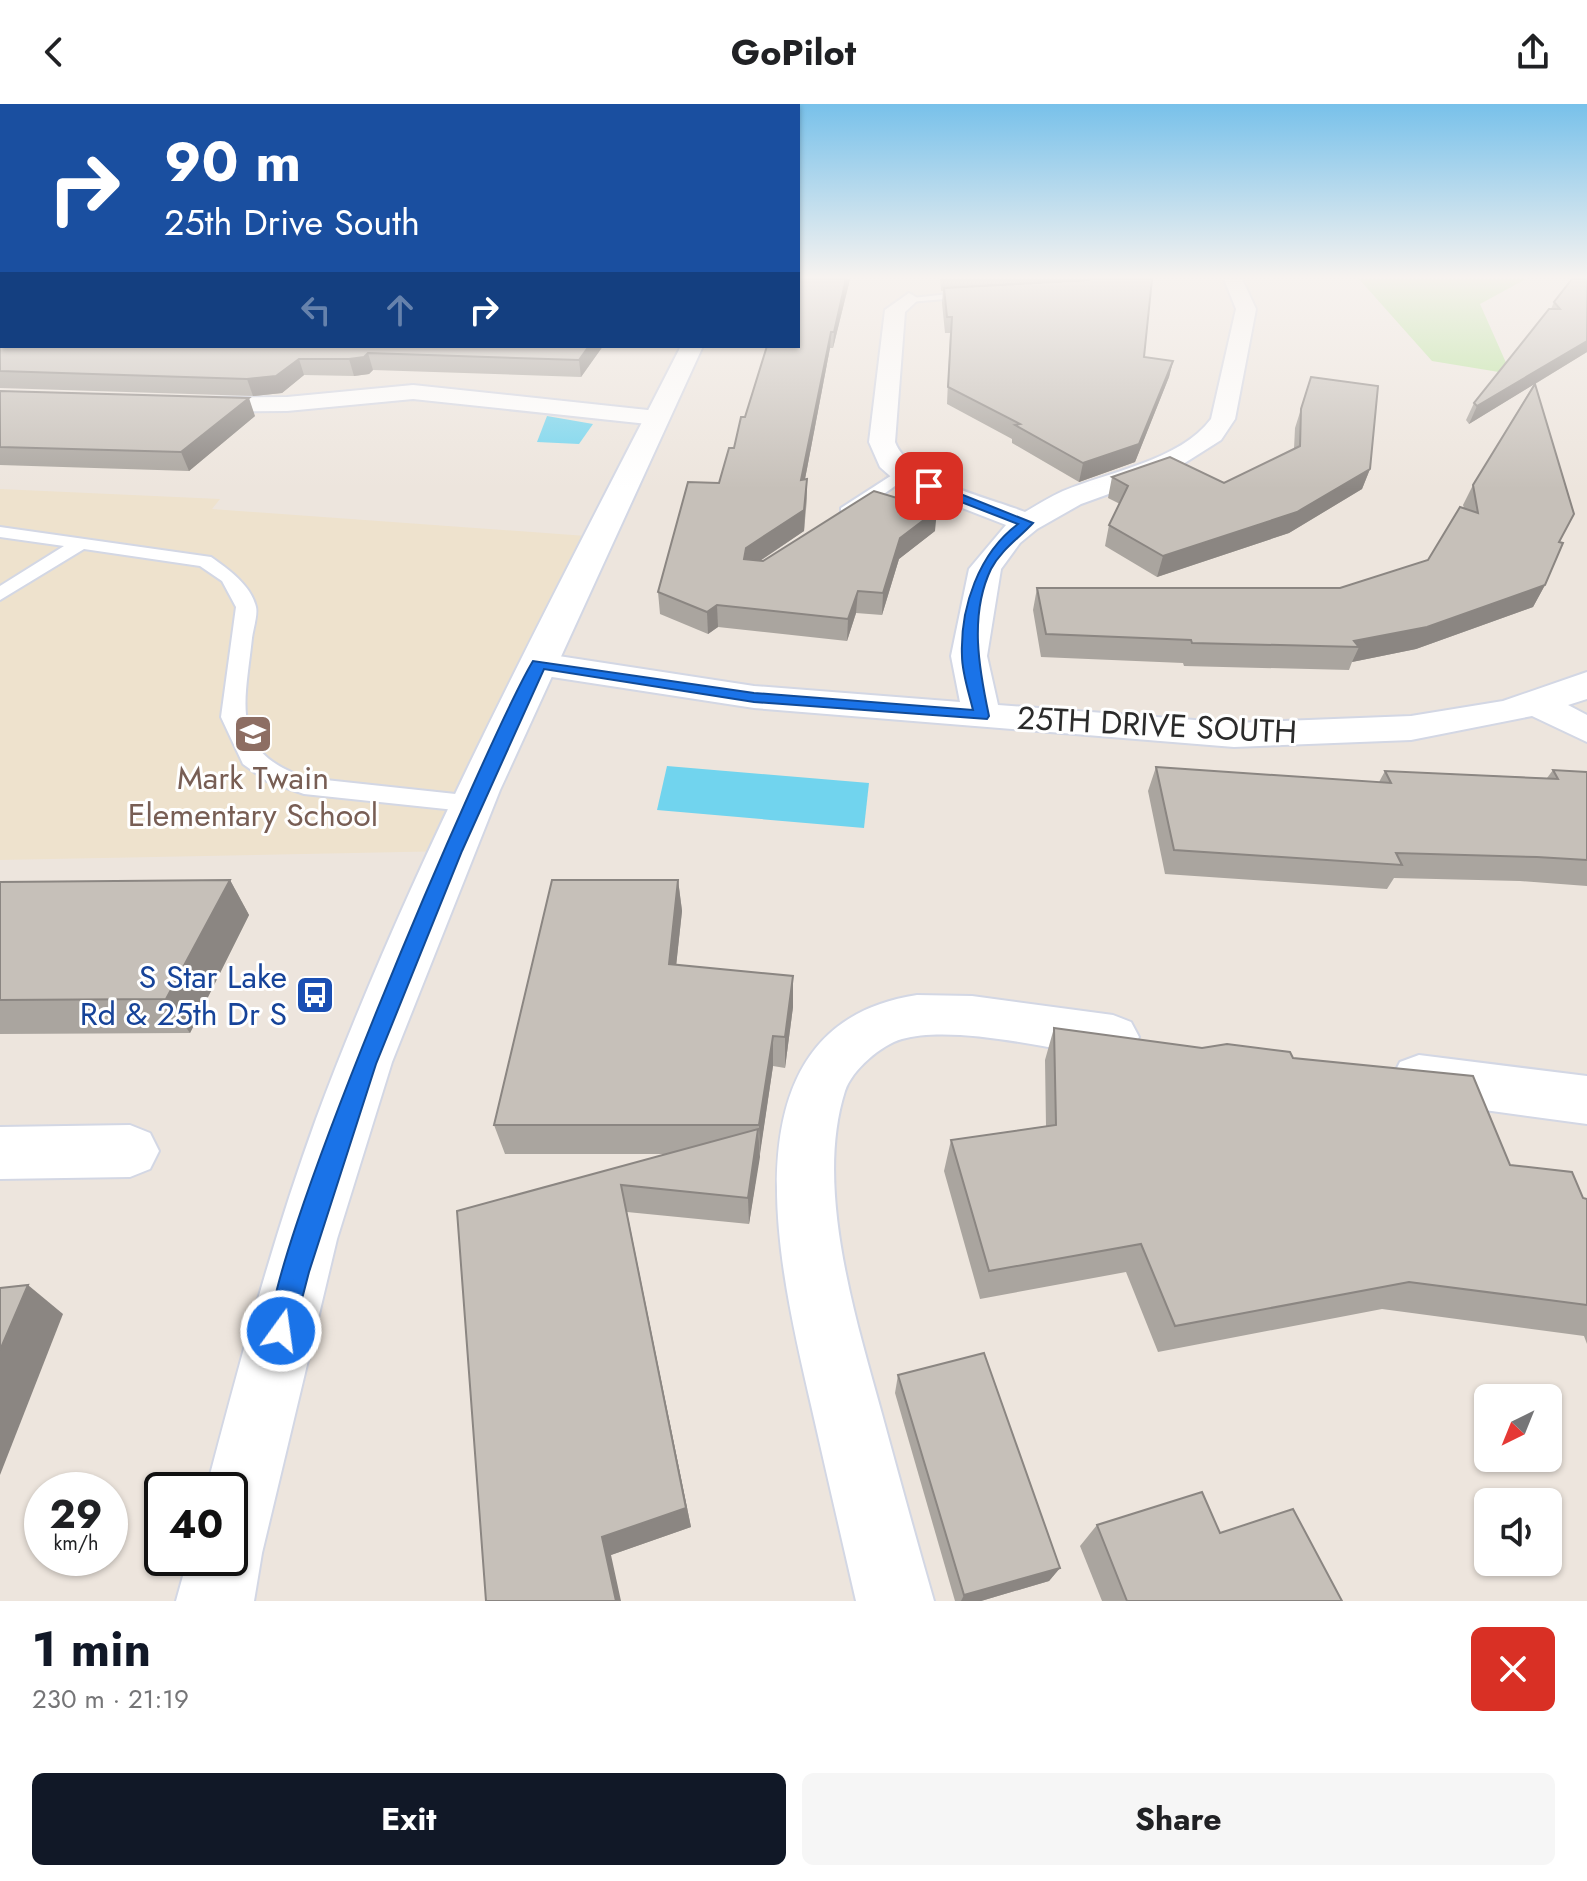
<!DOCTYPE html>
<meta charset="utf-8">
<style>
body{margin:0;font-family:Jost,sans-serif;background:#f6f6f6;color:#202124;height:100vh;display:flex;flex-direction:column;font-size:30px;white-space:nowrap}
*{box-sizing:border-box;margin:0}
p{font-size:26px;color:#757577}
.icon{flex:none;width:44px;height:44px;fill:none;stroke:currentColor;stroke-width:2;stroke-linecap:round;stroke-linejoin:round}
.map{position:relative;height:1497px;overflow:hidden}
.side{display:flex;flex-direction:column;background:#fff;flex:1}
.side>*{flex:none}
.guide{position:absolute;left:0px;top:0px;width:800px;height:244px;box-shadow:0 2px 6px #0004;background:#1a4fa0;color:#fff;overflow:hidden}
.needle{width:52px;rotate:223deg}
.buttons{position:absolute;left:1474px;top:1280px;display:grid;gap:16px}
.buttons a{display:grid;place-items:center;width:88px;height:88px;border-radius:12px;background:#fff;box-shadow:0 2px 6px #0004;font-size:40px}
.speed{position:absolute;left:24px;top:1368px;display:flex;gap:16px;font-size:40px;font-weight:700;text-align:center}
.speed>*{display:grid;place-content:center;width:104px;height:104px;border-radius:50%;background:#fff;box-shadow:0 2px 6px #0004;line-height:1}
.speed small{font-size:20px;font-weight:400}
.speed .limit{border:4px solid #111;border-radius:12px;background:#fff;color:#111}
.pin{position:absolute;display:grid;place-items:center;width:68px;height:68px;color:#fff;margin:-34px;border-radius:16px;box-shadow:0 4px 12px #0006}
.me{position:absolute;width:88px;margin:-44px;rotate:14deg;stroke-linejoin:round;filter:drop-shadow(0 0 6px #0008)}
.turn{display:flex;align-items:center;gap:28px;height:168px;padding:0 32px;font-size:36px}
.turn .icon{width:104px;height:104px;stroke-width:2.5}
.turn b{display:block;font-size:56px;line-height:68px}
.lanes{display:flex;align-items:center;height:76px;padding:0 32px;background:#0003;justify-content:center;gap:40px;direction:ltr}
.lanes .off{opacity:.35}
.round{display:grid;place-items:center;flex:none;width:84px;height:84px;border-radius:12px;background:#f6f6f6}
.head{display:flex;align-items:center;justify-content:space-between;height:136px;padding:0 32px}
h1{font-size:48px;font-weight:700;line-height:60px;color:#111827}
.cta{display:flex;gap:16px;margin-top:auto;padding:16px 32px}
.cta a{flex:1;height:92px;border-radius:12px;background:#111827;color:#fff;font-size:32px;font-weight:700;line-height:92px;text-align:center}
.cta a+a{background:#f6f6f6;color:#202124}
header{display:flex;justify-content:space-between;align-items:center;height:104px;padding:0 32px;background:#fff;font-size:36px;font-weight:700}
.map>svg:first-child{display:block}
</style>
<header><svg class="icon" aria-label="back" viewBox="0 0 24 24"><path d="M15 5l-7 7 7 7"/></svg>GoPilot<svg class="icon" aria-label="share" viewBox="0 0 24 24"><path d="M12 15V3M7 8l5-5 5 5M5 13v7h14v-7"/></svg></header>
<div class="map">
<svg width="1587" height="1497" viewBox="0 0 1587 1497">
<rect width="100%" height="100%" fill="#ede5dd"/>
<polygon fill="#eee2cd" points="0,385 220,395 212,405 600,433 453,747 0,756"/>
<polygon fill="#b7e39a" points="1359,175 1526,175 1480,200 1511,270 1432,257"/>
<g fill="#71d4ee">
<polygon points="547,312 593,320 579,340 537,338"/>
<polygon points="667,662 869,679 864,724 657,706"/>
</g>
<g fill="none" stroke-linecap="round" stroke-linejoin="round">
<defs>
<g id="service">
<polygon points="977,187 981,192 909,198 903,195"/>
<polygon points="903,364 909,366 909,372 853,412 841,412 841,404"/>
<path d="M 0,423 L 211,453 C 228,465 251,481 256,503 C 258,511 253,525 252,534 C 245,601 228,648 307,674 L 474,692 L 483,694 L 486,700 L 483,706 L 474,708 L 304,690 L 267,677 L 243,660 L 221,613 L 236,503 L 222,477 L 200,462 L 84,445 L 0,496 L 0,482 L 64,442 L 0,433 Z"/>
</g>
<g id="minor">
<path d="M 1224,175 L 1242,175 L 1256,205 L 1235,315 L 1221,336 L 1172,367 L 1081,400 L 1037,425 L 1020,439 L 1001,465 L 987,552 L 998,601 L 1234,619 L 1411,612 L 1503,597 L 1587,568 L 1587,595 L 1568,601 L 1587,611 L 1587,638 L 1532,612 L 1411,636 L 1234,643 L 754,604 L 539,571 L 526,568 L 521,560 L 526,552 L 539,549 L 754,582 L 960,598 L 951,552 L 969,465 L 1006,421 L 898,379 L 880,363 L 869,338 L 885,206 L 909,189 L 919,195 L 905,208 L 895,338 C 910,377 987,393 1025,408 C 1037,401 1050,393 1063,387 C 1108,368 1181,356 1211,315 L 1236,205 Z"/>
<polygon points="413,281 657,307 669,314 657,321 413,295 287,307 194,308 182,301 194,294 287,293"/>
<path d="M 917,891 L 972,892 L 1113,911 L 1131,918 L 1139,933 L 1131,948 L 1113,955 C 1057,946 955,920 902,935 C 881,941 852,966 845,987 C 814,1084 856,1215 882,1310 C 899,1372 916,1435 934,1497 L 856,1497 C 841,1432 826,1367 811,1301 C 780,1166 718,921 917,891 Z"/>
<polygon points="1419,951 1587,972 1587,1020 1419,997 1400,990 1392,974 1400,958"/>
<polygon points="130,1021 150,1029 159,1047 150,1065 130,1073 0,1075 0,1023"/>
</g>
<path id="tertiary" d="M 681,242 L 703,242 L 500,686 L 392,958 L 337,1135 L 262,1449 L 254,1497 L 176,1497 L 188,1454 L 230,1454 L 230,1386 L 206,1386 C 239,1261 272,1136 316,1015 C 415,748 552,495 681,242 Z"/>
</defs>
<use href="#service" stroke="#d3d7e4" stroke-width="4"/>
<use href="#minor" stroke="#d3d7e4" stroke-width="4"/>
<use href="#tertiary" stroke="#d3d7e4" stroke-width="4"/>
<use href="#service" fill="#fff" fill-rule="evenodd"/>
<use href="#minor" fill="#fff" fill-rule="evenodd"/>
<use href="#tertiary" fill="#fff" fill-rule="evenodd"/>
</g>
<g fill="#aaa59f">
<polygon points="850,175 833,244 830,244 805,375 807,375 807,395 804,427 760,457 763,457 935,427 899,455 882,511 856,509 847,537 718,523 708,530 660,510 658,488 719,379 734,344 745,313"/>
<polygon points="940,175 1152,175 1144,253 1173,257 1169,273 1135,358 1079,378 1012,339 1012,335 947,300 950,229 945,229 942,199 943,187 941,187"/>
<polygon points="1572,175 1587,248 1535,280 1559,438 1545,481 1533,503 1416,545 1352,558 1349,566 1184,562 1183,559 1041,553 1033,506 1037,484 1340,484 1428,456 1464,404 1463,401 1473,381 1534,280 1469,320 1466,316 1474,299 1551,205 1554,198"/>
<polygon points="0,242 603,242 581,273 373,266 369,270 354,272 304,271 282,289 253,292 0,284"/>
<polygon points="1311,273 1370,365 1362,385 1289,429 1157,473 1105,442 1109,421 1120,400 1108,394 1112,373 1224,379 1294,345 1295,324"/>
<polygon points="0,287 255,312 189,367 0,361"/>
<polygon points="1156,663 1379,678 1385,667 1547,674 1553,666 1587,668 1587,782 1520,777 1394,774 1387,785 1165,770 1148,687"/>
<polygon points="230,776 249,811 190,929 0,930 0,778"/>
<polygon points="678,776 682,807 676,861 793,903 785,964 773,962 749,1120 627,1108 691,1423 611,1451 457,1107 668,1050 505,1050 494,1021"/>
<polygon points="1054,924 1202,944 1293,954 1510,1061 1583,1094 1587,1095 1587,1240 1584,1232 1382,1205 1158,1248 1126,1168 980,1195 944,1067 951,1036 1046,1022 1045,956"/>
<polygon points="898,1271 1060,1464 1049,1477 981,1497 955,1497 895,1289"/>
<polygon points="1097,1421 1220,1429 1342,1497 1102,1497 1080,1442"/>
</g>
<g fill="#8b8682">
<polygon points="846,175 850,175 833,244 834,228"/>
<polygon points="831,228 830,244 801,396 801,376"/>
<polygon points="1587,237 1587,248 1469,320 1477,302"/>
<polygon points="589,242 603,242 581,273 579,256"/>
<polygon points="368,249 373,266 369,270 354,272 349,255"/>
<polygon points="299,255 304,271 282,289 253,292 247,275"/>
<polygon points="1173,257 1169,273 1135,358 1079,378 1083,359"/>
<polygon points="249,294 255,312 189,367 181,348"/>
<polygon points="1370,365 1362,385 1289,429 1157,473 1163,452"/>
<polygon points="807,375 804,427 746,466 744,455 746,444"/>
<polygon points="937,406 935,427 899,455 882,511 883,489 900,434"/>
<polygon points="1545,481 1533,503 1416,545 1352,558 1359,543 1354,537"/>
<polygon points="858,487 856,509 847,537 848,515"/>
<polygon points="717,501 718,523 708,530 707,508"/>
<polygon points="230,776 249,811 190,929 166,895"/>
<polygon points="678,776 682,807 673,891 669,860"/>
<polygon points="793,872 793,903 785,964 785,933"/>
<polygon points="773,932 773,962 760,1050 759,1021"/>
<polygon points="758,1025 760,1053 749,1120 748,1094"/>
<polygon points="621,1081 691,1423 611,1451 621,1497 616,1497 602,1433"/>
<polygon points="28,1181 63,1210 0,1371 0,1246"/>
<polygon points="1060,1464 1049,1477 981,1497 961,1497 964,1491"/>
</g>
<g fill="#c6c0b9" stroke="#8b8682" stroke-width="2">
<polygon points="798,175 846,175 834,228 831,228 801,376 807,375 804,406 746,444 744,455 763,457 874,387 937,406 900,434 883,489 858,487 848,515 717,501 707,508 658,488 688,378 719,379 729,344 734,344 741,313 745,313 767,242 798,242"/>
<polygon points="1090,175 1152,175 1144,253 1173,257 1139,340 1083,359 1015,321 1020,320 948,283 952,213 947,213 944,184 1089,176"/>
<polygon points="1572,175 1587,175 1587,237 1477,302 1474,299 1549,205 1560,205 1554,198"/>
<polygon points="2,241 2,242 589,242 579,256 368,249 364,253 349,255 299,255 276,272 247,275 0,267 0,242"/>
<polygon points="1311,273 1378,282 1370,365 1297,408 1163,452 1109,421 1128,382 1112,373 1170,353 1224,379 1300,342 1301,305"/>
<polygon points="1535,280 1574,410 1559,438 1563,439 1545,481 1427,523 1354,537 1359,543 1192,539 1191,536 1046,530 1037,484 1340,484 1428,456 1460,403 1478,409 1473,381"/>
<polygon points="0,287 249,294 181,348 0,343"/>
<polygon points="1156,663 1391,679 1385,667 1558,675 1553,666 1587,668 1587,756 1537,753 1396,749 1402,761 1174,746"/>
<polygon points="230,776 166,895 0,896 0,778"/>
<polygon points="552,776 678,776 669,860 793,872 785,933 773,932 759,1021 494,1021"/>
<polygon points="1054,924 1202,944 1227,940 1290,948 1293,954 1473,972 1510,1061 1572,1068 1583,1094 1587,1095 1587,1201 1409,1178 1175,1222 1141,1140 989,1167 951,1036 1056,1021"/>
<polygon points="758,1025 748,1094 621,1081 686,1404 602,1433 616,1497 486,1497 457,1107"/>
<polygon points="28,1181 0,1246 0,1184"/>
<polygon points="984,1249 1060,1464 964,1491 898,1271"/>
<polygon points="1202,1388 1220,1429 1293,1405 1342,1497 1127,1497 1097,1421"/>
</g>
<linearGradient id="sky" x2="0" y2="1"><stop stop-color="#78c1ea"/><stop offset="0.45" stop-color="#f7f3f0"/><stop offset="1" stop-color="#f7f3f0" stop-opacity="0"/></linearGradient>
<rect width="1587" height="385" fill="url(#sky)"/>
<path fill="#1a73e8" stroke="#114b97" stroke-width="2" d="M 925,379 L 933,379 L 1033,419 C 1019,434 1001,446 991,465 C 969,511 979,565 989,612 L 987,615 L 754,598 L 544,565 L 462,747 L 376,960 L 309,1168 L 291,1237 L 281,1241 L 271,1237 C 250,1185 489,630 533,557 L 754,589 L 973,606 C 969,589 962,569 962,552 C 960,503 979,449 1018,420 L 925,384 Z"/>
<defs>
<symbol id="school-square" viewBox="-11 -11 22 22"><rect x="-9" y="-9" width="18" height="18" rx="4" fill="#8d6e63" stroke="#fff"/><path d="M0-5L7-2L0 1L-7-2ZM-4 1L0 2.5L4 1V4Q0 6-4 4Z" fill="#fff"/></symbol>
<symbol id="bus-square" viewBox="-11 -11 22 22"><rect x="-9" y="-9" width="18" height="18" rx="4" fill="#1a4fb4" stroke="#fff"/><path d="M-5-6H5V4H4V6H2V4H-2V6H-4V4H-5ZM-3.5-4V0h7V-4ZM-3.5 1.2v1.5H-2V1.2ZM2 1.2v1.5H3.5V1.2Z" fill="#fff"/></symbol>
</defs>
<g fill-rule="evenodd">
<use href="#school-square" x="231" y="608" width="44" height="44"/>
<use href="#bus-square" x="293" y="869" width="44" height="44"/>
</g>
<g text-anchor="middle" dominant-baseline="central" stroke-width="6" stroke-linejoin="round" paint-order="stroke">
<g font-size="32" fill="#2b2b2b" stroke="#fff">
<text transform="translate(1157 621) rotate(3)">25TH DRIVE SOUTH</text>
</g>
<g font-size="32" fill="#785e54" stroke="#fff">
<text x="253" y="674">Mark Twain<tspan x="253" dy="37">Elementary School</tspan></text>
</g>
<g font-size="32" fill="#164399" stroke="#fff" text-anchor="end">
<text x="287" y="873">S Star Lake<tspan x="287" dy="37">Rd &amp; 25th Dr S</tspan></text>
</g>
</g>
</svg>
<div class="buttons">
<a><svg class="needle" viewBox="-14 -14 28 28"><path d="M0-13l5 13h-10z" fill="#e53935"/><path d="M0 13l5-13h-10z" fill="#757577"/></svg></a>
<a><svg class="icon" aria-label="sound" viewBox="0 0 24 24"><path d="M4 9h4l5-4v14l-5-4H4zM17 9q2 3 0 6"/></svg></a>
</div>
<div class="speed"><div>29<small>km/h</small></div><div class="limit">40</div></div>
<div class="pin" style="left:929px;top:382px;background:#d93025"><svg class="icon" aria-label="arrive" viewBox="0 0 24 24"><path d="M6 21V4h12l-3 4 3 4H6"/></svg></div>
<svg class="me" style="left:281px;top:1227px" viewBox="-20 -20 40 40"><circle r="17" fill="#1a73e8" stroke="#fff" stroke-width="3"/><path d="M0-11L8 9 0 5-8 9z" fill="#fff"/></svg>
<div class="guide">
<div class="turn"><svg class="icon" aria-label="right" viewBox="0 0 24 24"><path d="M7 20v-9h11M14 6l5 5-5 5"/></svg><div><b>90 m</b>25th Drive South</div></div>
<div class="lanes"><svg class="icon off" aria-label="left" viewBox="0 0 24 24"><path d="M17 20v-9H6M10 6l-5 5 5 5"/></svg><svg class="icon off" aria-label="ahead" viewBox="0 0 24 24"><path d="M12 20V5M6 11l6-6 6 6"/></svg><svg class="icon" aria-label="right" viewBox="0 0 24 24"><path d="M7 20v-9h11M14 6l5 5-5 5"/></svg></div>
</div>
</div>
<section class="side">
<div class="head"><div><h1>1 min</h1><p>230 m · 21:19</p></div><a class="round" style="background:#d93025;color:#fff"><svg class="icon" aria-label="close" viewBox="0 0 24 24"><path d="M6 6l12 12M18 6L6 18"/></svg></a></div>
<div class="cta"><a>Exit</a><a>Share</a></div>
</section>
